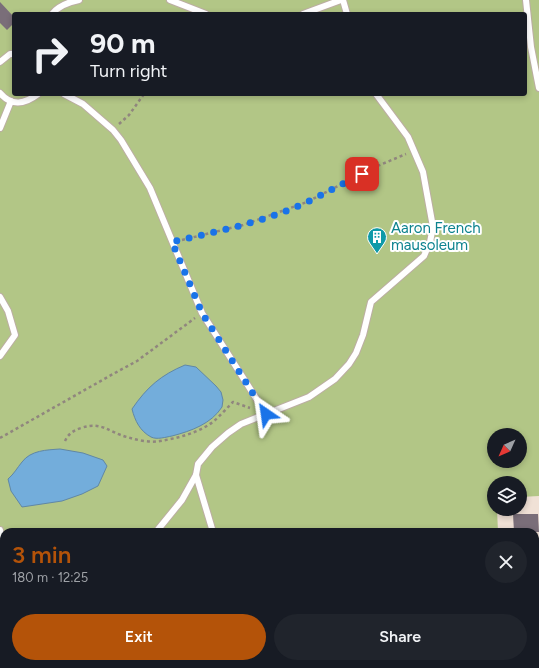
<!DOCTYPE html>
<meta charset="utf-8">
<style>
body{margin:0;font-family:Figtree,sans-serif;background:#20242c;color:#f1f3f6;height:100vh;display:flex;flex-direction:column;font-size:15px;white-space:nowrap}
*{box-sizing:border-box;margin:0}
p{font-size:13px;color:#9ea1a6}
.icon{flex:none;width:22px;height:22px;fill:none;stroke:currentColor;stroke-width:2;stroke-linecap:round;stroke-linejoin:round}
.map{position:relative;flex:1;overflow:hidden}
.drawer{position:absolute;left:0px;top:528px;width:539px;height:140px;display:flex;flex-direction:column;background:#171b24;border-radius:12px 12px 0 0;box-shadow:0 2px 6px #0003}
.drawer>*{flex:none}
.banner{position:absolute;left:12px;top:12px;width:515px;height:84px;border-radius:4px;box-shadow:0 2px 6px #0003;background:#171b24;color:#f1f3f6;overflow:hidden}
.needle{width:26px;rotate:225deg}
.fabs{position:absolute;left:487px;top:428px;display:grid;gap:8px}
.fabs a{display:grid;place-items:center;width:40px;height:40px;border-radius:50%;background:#171b24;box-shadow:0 2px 6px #0003;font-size:20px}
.pin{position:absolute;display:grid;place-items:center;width:34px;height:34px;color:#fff;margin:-17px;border-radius:8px;box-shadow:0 2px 6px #0006}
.me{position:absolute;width:44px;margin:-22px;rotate:328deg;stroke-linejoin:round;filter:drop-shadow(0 0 3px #0008)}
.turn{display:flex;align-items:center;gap:14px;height:84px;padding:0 12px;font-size:18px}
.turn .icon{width:52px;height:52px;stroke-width:2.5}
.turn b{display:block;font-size:28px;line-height:34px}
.round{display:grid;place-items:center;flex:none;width:42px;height:42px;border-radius:21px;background:#20242c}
.head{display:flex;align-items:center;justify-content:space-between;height:68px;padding:0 12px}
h1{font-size:24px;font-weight:600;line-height:30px;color:#b45309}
.primary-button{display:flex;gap:8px;margin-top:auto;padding:8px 12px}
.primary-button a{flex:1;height:46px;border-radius:24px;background:#b45309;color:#fff;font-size:16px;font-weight:600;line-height:46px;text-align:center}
.primary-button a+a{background:#20242c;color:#f1f3f6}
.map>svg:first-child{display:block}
</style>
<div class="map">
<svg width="539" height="668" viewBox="0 0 539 668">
<rect width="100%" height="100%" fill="#f0e1d6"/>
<path fill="#b2c686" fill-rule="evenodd" d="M 0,0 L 539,0 L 539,496 L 520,497 L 520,483 L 494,483 L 494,509 L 497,509 L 498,532 L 4,532 L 4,664 L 503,664 L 503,668 L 0,668 ZM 14,14 L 525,14 L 525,94 L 14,94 ZM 494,435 L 520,435 L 520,461 L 494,461 Z"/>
<g fill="#73addb" stroke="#6087a5">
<path d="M 185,365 L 196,367 L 216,386 L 221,392 L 223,400 L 222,407 C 211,424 191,431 172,436 C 166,437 157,440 151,437 C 140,431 135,421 132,409 C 147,387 161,375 185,365 Z"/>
<path d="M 60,449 L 83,453 L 103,460 L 107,466 L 98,486 L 82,494 L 62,501 L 22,507 L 11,491 L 8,479 C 14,474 17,468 22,462 C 31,450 47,450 60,449 Z"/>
</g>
<g fill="#7a6e79">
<polygon points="0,2 14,17 14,23 7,30 0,23"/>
<polygon points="513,514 538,514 539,532 514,532"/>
</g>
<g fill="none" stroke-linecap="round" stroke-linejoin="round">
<defs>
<g id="service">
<polyline points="170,0 206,14"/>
<polyline points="343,0 347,14"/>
<polyline points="526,0 531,47 539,88"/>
<path d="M 52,14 C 59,5 69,2 79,0"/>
<polyline points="303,14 341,0"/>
<polyline points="0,62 10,54 14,54"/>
<path d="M 0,93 C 12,107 25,104 38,94"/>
<polyline points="64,94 83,104 113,130 121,140 150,188 202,313 266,414"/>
<polyline points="0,128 11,101"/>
<polyline points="0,297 8,311 15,335 0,356"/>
<polyline points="0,530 4,549"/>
<polyline points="156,532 182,500 196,475"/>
<polyline points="213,532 196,475 198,464 212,447 228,433 241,424 309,397 335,379 349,364 356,353 363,335 371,302 424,256 430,242 433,227 423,172 408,137 376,94"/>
<polyline points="0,607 4,606"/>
<polyline points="0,644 3,668"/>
<polyline points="249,664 250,668"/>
<polyline points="480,664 480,668"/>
</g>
</defs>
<use href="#service" stroke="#bcaea3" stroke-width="8"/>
<g stroke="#90867e" stroke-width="2.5" stroke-dasharray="3 3" stroke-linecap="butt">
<polyline points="119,124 129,115 144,94"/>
<polyline points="182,240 243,225 307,202 375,167 406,154"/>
<polyline points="0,438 113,374 137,361 195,318"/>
<path d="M 65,441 C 68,434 74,430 81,428 C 102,421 108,432 127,437 C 137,440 149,443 160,441 C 178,438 199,433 214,421 C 220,416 227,408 233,402 L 250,408"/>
<polyline points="70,664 70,668"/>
</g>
<use href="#service" stroke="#fff" stroke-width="6"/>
</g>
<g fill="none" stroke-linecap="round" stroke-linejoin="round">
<path stroke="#1a73e8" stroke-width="7" stroke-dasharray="0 12.6" d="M 266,414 L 202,313 L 172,242 C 218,231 265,222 307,202 C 326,193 344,183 362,174"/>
</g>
<defs>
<symbol id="building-pin" viewBox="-11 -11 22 30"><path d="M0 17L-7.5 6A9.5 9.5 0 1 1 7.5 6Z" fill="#0f9aa8" stroke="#fff"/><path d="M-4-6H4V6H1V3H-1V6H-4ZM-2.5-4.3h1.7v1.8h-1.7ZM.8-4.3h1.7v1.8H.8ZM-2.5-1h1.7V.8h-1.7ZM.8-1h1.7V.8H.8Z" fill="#fff"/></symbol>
</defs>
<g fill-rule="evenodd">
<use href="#building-pin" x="366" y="226" width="22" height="30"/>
</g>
<g text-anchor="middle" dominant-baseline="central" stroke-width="4" stroke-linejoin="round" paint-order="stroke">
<g font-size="15" fill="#0d838f" stroke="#fff" text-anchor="start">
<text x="391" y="228">Aaron French<tspan x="391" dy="17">mausoleum</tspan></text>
</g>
</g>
</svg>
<div class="fabs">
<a><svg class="needle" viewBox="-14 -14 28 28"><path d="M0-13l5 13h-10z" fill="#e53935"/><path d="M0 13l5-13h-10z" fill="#9ea1a6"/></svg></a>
<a><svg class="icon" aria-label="layers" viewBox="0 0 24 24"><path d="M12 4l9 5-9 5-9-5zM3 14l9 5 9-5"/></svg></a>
</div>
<div class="pin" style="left:362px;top:174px;background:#d93025"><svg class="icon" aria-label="arrive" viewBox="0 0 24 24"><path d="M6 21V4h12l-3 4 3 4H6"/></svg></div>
<svg class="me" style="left:266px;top:414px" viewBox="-20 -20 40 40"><path d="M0-17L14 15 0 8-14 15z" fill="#1a73e8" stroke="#fff" stroke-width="4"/></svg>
<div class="banner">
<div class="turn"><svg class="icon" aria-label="right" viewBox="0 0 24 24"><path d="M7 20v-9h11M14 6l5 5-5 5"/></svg><div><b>90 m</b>Turn right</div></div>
</div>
<section class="drawer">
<div class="head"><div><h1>3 min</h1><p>180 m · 12:25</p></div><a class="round"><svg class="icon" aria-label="close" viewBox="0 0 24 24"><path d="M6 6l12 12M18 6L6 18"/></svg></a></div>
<div class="primary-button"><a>Exit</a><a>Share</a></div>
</section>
</div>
